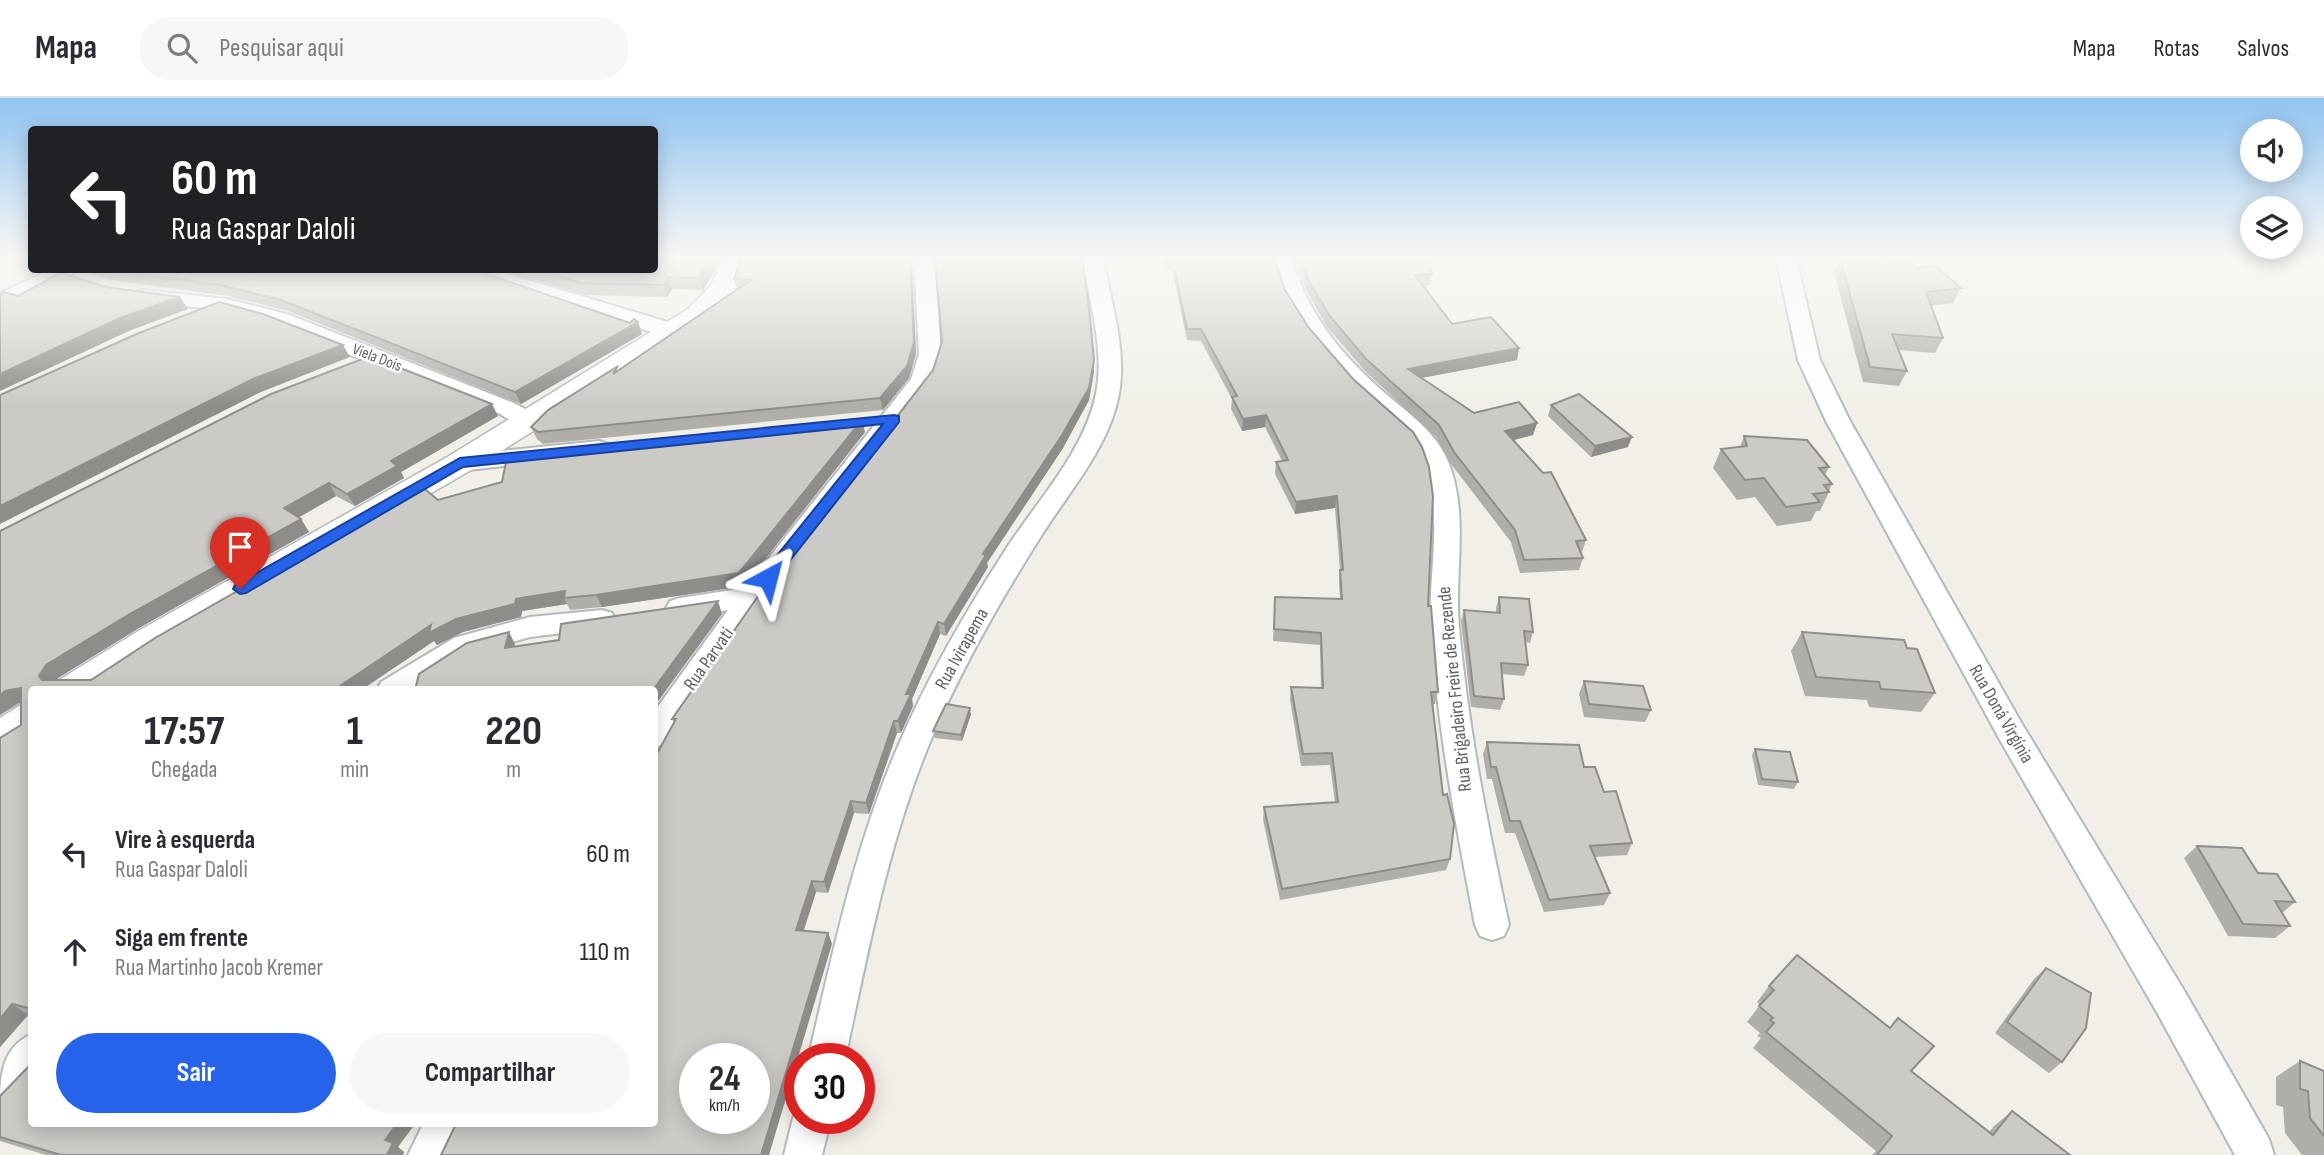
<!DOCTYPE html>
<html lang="pt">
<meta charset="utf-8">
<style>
body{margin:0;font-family:"Sofia Sans Condensed",sans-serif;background:#f7f7f7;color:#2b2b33;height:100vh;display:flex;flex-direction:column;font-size:26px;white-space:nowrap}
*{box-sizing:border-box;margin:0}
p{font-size:23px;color:#7c7c81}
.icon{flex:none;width:38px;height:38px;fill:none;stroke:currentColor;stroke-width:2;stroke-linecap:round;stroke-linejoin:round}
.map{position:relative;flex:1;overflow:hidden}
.drawer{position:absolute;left:28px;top:588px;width:630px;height:441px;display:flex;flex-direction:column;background:#fff;border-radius:7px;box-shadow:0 4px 18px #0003}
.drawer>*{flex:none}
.top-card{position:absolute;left:28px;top:28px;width:630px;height:147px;border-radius:7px;box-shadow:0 4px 18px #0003;background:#202124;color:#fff;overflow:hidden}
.buttons{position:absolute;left:2240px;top:21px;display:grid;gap:14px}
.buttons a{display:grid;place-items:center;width:63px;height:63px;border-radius:50%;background:#fff;box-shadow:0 4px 18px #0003;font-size:35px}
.speed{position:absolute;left:679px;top:945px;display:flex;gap:14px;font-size:35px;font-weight:700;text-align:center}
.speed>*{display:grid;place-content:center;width:91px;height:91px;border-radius:50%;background:#fff;box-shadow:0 4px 18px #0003;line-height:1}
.speed small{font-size:18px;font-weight:400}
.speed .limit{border:10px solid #d22;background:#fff;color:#111}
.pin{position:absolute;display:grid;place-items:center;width:60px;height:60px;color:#fff;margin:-72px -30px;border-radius:50% 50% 50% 0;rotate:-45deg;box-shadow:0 0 7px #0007}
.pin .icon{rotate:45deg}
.me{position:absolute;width:77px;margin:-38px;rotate:38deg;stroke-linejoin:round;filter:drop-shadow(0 0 5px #0008)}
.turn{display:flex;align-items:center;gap:24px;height:147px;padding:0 28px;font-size:32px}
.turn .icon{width:91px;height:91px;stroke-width:2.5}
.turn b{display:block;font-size:49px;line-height:60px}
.eta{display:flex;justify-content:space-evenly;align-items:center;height:119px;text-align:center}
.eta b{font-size:42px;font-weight:700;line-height:49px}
.button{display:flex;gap:14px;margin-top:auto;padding:14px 28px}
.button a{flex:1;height:80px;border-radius:42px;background:#2563eb;color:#fff;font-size:28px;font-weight:700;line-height:80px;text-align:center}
.button a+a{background:#f7f7f7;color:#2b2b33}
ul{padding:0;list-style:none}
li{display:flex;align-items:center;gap:21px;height:98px;padding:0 28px}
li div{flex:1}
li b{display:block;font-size:26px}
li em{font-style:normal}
header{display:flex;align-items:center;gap:42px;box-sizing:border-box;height:98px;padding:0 35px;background:#fff;border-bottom:2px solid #e1e1e2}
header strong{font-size:33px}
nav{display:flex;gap:38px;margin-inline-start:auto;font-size:24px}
.search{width:490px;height:63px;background:#f7f7f7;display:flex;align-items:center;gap:18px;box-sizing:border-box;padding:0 24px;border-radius:38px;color:#7c7c81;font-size:26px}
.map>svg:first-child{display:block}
</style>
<header>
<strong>Mapa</strong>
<div class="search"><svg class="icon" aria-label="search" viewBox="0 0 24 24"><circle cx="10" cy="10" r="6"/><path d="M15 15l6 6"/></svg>Pesquisar aqui</div>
<nav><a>Mapa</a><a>Rotas</a><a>Salvos</a></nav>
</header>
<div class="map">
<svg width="2324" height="1057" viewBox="0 0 2324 1057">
<rect width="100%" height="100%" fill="#f1efe8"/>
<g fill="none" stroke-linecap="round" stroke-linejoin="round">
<defs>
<g id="minor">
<polygon points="914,160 934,160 941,256 933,282 763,505 665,646 654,650 654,614 728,512 680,520 670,517 666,510 670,503 680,500 745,490 911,281 919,256"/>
<path d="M 1083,160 L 1103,160 C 1111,204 1127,251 1119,296 C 1109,351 1066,397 1038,443 C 997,508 960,574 930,644 C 888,745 868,854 845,961 L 808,961 C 833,855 855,746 899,646 C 928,578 966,513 1006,451 C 1037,403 1084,354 1096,296 C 1105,252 1089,204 1083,160 Z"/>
<path d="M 1271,160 L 1291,160 C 1309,215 1335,250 1378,289 C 1402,311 1434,331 1447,361 C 1470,414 1454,474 1459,529 C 1468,630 1488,729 1509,827 L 1504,838 L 1492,842 L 1480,838 L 1475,827 C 1456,728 1437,629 1431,528 C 1428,473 1445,412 1422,360 C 1413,338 1387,323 1370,307 C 1325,265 1287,220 1271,160 Z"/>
<polygon points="1776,160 1796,160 1820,262 1850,323 2022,626 2185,894 2269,1041 2274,1057 2235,1057 2159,918 2000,642 1826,323 1798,262"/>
<polygon points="50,172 75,172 72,176 0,209 0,195"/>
<polygon points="465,172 495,172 681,228 684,233 681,238 665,238 468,176"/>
<path d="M 144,192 L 227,201 L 287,216 L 514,305 L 538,318 L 542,323 L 538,328 C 523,332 511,322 498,315 L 271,226 L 226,213 L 137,202 L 133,198 L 137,194 Z"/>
<polygon points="599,343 608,346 611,351 608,356 460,373 451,371 448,365 451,359 460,357"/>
<polygon points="602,512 612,515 616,522 612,529 530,539 473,555 415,592 377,592 381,584 454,540 530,519"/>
<path d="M 32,936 C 32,969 37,999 0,1014 C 0,980 0,950 32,936 Z"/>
<polygon points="800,1006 800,1020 831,1020 822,1057 784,1057 793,1020"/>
<polygon points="423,1026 462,1026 448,1057 408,1057"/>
</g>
<g id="tertiary">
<polygon points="723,160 748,160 735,192 708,223 471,372 164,550 101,592 54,592 59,582 140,532 449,358 688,211 711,187"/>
<polygon points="32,604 32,637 13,650 0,654 0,620 19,608"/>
</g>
</defs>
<use href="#minor" stroke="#b5b8bc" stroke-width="4"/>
<use href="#tertiary" stroke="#b5b8bc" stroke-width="3"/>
<use href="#minor" fill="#fff" fill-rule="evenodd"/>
<use href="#tertiary" fill="#fff" fill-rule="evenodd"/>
</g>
<g fill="#afaea9">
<polygon points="722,160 703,192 672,191 667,199 586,197 502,172 654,172"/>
<polygon points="911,160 916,256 909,280 883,312 543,346 537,341 531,329 619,272 737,191 734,181"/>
<polygon points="1162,160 1274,160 1285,192 1428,508 1438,594 1435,606 1432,606 1450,761 1446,772 1280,802 1263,721 1264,709 1335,704 1330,667 1301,668 1290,601 1291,589 1321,590 1320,547 1273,543 1275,499 1340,501 1339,484 1340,472 1335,410 1295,416 1275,376 1276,364 1282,363 1265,329 1242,333 1231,311 1232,301 1201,243 1187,242 1172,172 1165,172"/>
<polygon points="1293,160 1426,160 1432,176 1430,187 1423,188 1452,226 1519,250 1517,262 1421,280 1474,315 1537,325 1533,337 1513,342 1586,442 1582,454 1581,455 1583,460 1579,472 1520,475 1511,444 1451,366 1436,339 1365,273 1327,229 1309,197"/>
<polygon points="1840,160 1918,170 1961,190 1953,205 1931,208 1943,240 1935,255 1899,252 1907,273 1899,288 1863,284 1834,174"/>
<polygon points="81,172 475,172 642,236 521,306 288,213 228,198 118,183 83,174"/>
<polygon points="942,244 1094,262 1094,274 1089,302 1063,350 987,465 988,469 946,538 940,536 912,601 913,608 901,635 897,635 869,716 854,715 828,795 816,794 804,832 828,835 832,846 654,1026 674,625 672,621 933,272"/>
<polygon points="1551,307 1628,349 1591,359 1548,318"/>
<polygon points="498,318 401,374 404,380 355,408 336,398 298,420 301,421 309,434 139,530 58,580 56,582 91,582 438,402 502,384 562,358 559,353 865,334 744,488 602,509 570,512 567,506 522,513 521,519 463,534 437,547 434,543 361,592 32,592 32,918 28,917 0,949 21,627 21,605 0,617 0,433"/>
<polygon points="1744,338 1829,369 1825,377 1832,386 1829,393 1829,394 1820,413 1816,413 1811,423 1777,428 1755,399 1737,402 1713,370 1721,351 1740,349"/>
<polygon points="1499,499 1533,534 1530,545 1525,544 1528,567 1524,578 1502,576 1504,601 1500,612 1471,609 1461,523 1464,512 1496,514 1496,510"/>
<polygon points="1802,534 1907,550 1935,595 1921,614 1869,609 1867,602 1805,598 1791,553"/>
<polygon points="1584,583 1651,612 1645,624 1584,619 1579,596"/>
<polygon points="971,616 962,643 935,640 933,633"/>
<polygon points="1487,644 1584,669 1604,694 1632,745 1627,757 1595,759 1610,795 1604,807 1544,814 1515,735 1505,735 1492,681 1487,681 1483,656"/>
<polygon points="1755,651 1798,684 1794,691 1758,687 1752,657"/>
<polygon points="2197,748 2258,775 2295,804 2282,815 2290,828 2275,840 2228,838 2184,760"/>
<polygon points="2046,870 2062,964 2049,975 1995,935 2034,881"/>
<polygon points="1769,888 1911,973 1989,1034 1994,1028 2012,1013 2070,1057 1872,1057 1876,1053 1753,950 1761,940 1757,938 1760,935 1747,924 1760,907 1757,904"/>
<polygon points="2300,963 2324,973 2324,1057 2302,1057 2285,1035 2283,1009 2276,1007 2276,979"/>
<polygon points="0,998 398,1049 404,1054 403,1057 46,1057 0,1043"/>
</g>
<g fill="#8f8d8a">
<polygon points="711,160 722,160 703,192 699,180"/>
<polygon points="910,160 912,160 916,256 909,280 883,312 880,300"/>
<polygon points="668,179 672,191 667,199 664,187"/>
<polygon points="180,199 188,211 129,233 0,293 0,276 120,220"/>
<polygon points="638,224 642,236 521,306 515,294"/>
<polygon points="343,247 350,259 261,294 0,426 0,408 253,281"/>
<polygon points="1519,250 1517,262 1405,283 1408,271"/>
<polygon points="1094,262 1094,274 1089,302 1063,350 987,465 988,469 946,538 944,526"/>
<polygon points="492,306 498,318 401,374 404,380 355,408 347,396 391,363"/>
<polygon points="1266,317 1265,329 1242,333 1243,321"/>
<polygon points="862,322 865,334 744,488 602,509 596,497"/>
<polygon points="1537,325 1533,337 1502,345 1505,333"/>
<polygon points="1632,339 1628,349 1591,359 1595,348"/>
<polygon points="329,385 336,398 292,423 284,410"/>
<polygon points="1337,398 1335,410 1295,416 1296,404"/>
<polygon points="301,421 309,434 139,530 58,580 52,591 42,582 39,578 46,567 128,517"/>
<polygon points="565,493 564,500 567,506 522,513 521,519 463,534 437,547 434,543 361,592 334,592 431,527 456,521 516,501"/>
<polygon points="718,503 722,516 656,606 654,606 654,592 653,592"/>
<polygon points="938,524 940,536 912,601 913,608 901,635 898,623 906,596"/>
<polygon points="509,534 515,546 512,562 505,550"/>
<polygon points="21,590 32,602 18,605 0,617 0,597 5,593"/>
<polygon points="970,610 971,616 962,643 961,637"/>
<polygon points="894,623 897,635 869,716 866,705"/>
<polygon points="851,703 854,715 828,795 824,784"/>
<polygon points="812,783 816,794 800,843 796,832"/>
<polygon points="828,835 832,846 769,1057 761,1057"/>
<polygon points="12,906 28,917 0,949 0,921"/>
<polygon points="397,1026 415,1026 398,1049 404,1054 403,1057 387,1057 385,1042"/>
</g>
<g fill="#cccac5" stroke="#8f8d8a" stroke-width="2" fill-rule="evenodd">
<polygon points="654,160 711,160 699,180 668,179 664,187 582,185 536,172 654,172"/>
<polygon points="742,160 910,160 914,244 907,268 880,300 538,334 531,329 548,312 618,268 613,276 751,182 734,181"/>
<path d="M 935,160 L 1082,160 L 1088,201 L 1094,262 L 1089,290 L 1062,337 L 983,456 L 986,457 L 944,526 L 938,524 L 906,596 L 911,596 L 898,623 L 894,623 L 866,705 L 851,703 L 824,784 L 812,783 L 796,832 L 828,835 L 761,1057 L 441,1057 L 456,1026 L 654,1026 L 654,661 L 676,621 L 672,621 L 761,494 L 933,272 L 942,244 ZM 695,961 L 754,961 L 754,1020 L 695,1020 Z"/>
<polygon points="1165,160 1274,160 1285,192 1309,230 1353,281 1413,334 1422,349 1429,369 1433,398 1428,508 1431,508 1438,594 1431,594 1443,697 1447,696 1454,726 1450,761 1282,791 1264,709 1338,704 1332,655 1303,656 1291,589 1323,590 1321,535 1274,531 1275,499 1342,501 1340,472 1343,472 1337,398 1296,404 1276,364 1288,362 1266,317 1243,321 1232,299 1237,298 1201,231 1187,231 1172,160"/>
<polygon points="1299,160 1426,160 1432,176 1415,177 1452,226 1491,219 1519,250 1408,271 1474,315 1519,304 1537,325 1505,333 1543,375 1551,374 1586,442 1576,443 1583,460 1524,462 1515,432 1454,354 1439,327 1366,261 1329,217 1310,185"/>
<polygon points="1840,160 1872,160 1878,165 1909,162 1918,170 1935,168 1961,190 1926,194 1943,240 1892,236 1907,273 1870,269"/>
<polygon points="110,172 109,172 475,172 630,225 634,221 638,224 515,294 281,202 220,187"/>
<polygon points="60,175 106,189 180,199 120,220 0,276 0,196 4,194 18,198"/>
<polygon points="219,204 263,216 343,247 253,281 0,408 0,297 139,235"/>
<polygon points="370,258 492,306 391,363 397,368 347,396 329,385 284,410 301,421 128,517 46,567 39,578 42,582 91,582 155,540 421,388 438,402 502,384 506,364 565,358 559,353 862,322 739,475 596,497 564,500 565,493 516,501 515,506 456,521 429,535 431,527 334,592 32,592 32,911 12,906 0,921 0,640 21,627 21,590 5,593 0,597 0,433 271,296"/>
<polygon points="1579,296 1632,339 1595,348 1551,307"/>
<polygon points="1744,338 1807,342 1829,369 1819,370 1832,386 1824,387 1829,394 1813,396 1820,404 1786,409 1764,380 1745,382 1721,351 1747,348"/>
<polygon points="1499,499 1529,501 1533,534 1524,533 1528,567 1501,565 1504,601 1474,598 1464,512 1500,515"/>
<polygon points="718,503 653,592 415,592 419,576 467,545 509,534 505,550 559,542 561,526"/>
<polygon points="1802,534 1904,542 1907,550 1917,551 1935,595 1881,591 1879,584 1816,579"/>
<polygon points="1584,583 1643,588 1651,612 1589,606"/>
<polygon points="946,606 970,610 961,637 933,633"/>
<polygon points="1487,644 1579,647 1584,669 1595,669 1604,694 1616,693 1632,745 1590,748 1610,795 1549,802 1520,723 1510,723 1496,669 1491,669"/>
<polygon points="1755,651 1790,654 1798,684 1762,681"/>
<polygon points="2197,748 2242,750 2258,775 2277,776 2295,804 2275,803 2290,828 2243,826"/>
<polygon points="1797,857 1890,930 1898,920 1934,948 1911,973 1993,1037 2012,1013 2070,1057 1877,1057 1892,1038 1766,934 1774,925 1770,922 1773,920 1759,908 1774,892 1769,888"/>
<polygon points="2046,870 2091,895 2086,930 2062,964 2007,924"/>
<polygon points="2300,963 2324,973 2324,1038 2310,1020 2308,993 2300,991"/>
<polygon points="32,965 32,1026 397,1026 385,1042 393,1045 387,1057 61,1057 0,1039 0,998"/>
</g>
<linearGradient id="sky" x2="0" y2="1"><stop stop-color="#8fc3f1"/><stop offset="0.52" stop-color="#f9f8f5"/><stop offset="1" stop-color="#f9f8f5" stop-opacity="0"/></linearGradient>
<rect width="2324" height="308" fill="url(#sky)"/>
<polygon fill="#2563eb" stroke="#184099" stroke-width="2" points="894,317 899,318 899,324 773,484 762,484 760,480 762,476 883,326 463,369 246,495 240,496 233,491 235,487 460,360"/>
<g text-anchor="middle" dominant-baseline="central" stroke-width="5" stroke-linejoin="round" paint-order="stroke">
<g font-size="16" fill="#5f6368" stroke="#fff">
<text transform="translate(377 260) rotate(21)">Viela Dois</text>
</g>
<g font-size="19" fill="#5f6368" stroke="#fff">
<text transform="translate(962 551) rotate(-61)">Rua Ivirapema</text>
<text transform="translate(709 561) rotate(-55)">Rua Parvati</text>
<text transform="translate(1455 591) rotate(-96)">Rua Brigadeiro Freire de Rezende</text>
<text transform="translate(2001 616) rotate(60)">Rua Doná Virgínia</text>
</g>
</g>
</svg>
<div class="buttons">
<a><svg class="icon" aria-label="sound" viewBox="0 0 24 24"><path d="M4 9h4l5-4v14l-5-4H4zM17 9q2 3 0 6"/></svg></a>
<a><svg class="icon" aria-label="layers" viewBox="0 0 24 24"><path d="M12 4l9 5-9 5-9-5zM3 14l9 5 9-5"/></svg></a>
</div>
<div class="speed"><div>24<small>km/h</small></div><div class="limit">30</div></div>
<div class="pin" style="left:240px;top:491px;background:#d93025"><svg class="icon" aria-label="arrive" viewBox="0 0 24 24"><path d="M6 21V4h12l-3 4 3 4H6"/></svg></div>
<svg class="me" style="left:768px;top:480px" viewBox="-20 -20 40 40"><path d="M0-17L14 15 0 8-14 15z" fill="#2563eb" stroke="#fff" stroke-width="4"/></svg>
<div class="top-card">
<div class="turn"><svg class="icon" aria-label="left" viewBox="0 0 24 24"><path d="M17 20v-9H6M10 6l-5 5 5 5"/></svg><div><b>60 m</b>Rua Gaspar Daloli</div></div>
</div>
<section class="drawer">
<div class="eta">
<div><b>17:57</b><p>Chegada</p></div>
<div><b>1</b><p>min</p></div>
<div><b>220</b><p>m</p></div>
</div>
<ul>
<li><svg class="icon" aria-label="left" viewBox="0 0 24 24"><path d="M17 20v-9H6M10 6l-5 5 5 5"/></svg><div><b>Vire à esquerda</b><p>Rua Gaspar Daloli</p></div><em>60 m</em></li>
<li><svg class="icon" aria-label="ahead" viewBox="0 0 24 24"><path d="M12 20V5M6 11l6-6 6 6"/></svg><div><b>Siga em frente</b><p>Rua Martinho Jacob Kremer</p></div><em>110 m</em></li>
</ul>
<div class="button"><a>Sair</a><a>Compartilhar</a></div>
</section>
</div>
